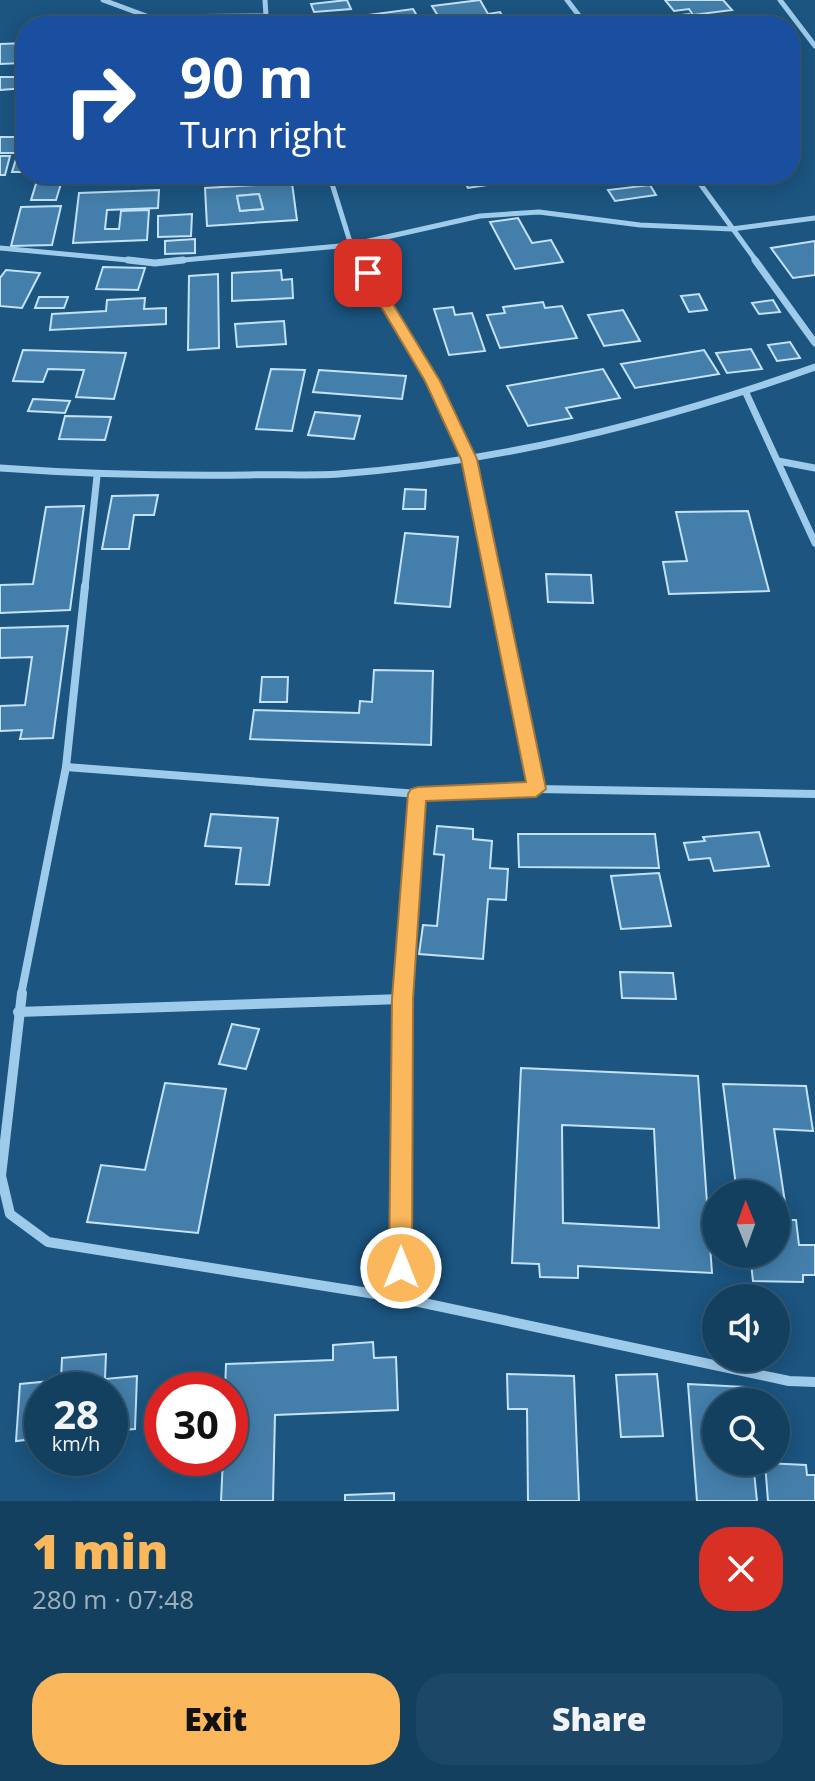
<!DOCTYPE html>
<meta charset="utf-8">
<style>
body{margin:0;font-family:"Open Sans",sans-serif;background:#1d4766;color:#f1f3f6;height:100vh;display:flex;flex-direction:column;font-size:30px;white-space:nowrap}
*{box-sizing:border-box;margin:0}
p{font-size:26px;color:#9dafbd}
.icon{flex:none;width:44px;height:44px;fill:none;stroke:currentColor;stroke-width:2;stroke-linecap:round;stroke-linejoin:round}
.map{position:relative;height:1501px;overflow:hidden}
.details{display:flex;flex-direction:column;background:#144060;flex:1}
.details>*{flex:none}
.banner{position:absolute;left:16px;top:16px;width:784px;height:168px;border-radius:32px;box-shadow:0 4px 20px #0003,0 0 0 2px #335975;background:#1a4fa0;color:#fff;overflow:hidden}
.needle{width:52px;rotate:359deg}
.fabs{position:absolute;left:702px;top:1180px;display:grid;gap:16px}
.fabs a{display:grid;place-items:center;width:88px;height:88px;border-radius:50%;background:#144060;box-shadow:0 4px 20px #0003,0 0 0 2px #335975;font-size:40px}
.speed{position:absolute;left:24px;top:1372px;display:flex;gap:16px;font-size:40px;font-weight:700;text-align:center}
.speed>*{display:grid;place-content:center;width:104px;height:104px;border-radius:50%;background:#144060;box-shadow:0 4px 20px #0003,0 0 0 2px #335975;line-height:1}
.speed small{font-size:20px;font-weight:400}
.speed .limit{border:12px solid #d22;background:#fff;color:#111}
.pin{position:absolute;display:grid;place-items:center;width:68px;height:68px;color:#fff;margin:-34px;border-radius:16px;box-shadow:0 4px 12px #0006}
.me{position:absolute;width:88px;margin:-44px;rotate:0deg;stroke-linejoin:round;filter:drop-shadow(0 0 6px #0008)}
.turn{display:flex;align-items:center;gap:28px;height:168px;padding:0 32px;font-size:36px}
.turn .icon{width:104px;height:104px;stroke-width:2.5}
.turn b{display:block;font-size:56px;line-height:68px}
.round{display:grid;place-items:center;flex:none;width:84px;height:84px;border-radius:32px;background:#1d4766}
.summary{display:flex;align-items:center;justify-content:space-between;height:136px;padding:0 32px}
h1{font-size:48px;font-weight:800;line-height:60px;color:#fbb75b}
.action{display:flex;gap:16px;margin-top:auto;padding:16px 32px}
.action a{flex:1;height:92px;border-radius:32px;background:#fbb75b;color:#111;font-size:32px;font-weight:800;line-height:92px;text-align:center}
.action a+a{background:#1d4766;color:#f1f3f6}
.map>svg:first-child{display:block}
</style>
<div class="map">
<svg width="815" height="1501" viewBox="0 0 815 1501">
<rect width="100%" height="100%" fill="#1b5580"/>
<g fill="#447fab" stroke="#c3e2f7" stroke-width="2" fill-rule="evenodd">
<polygon points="347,0 351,9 314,12 311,4"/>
<polygon points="480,0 488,14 500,12 507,23 444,26 432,6"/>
<polygon points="665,0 723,0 732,10 693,15 689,9 674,11"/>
<polygon points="413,9 423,26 373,26 368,15"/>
<polygon points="689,14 697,23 673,26 665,17"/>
<polygon points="746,20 752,26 697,26"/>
<polygon points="26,43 26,88 0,90 0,77 20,77 22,63 0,64 0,44"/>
<polygon points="0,137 21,137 16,153 0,153"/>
<polygon points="0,156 10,156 5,175 0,175"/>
<polygon points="17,156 26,156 26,172 12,172"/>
<polygon points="39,174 64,174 56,200 31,200"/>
<polygon points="81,174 143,174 143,181 81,185"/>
<polygon points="450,174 488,174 494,184 468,188 461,175"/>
<path d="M 292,183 L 297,220 L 207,226 L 205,188 ZM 259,194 L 263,209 L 240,211 L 237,196 Z"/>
<polygon points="650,185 656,195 615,201 608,190"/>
<polygon points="159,190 158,208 107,210 105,229 119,229 121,211 149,210 147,240 73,243 79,193"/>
<polygon points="259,194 263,209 240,211 237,196"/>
<polygon points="61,206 52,245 11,246 21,207"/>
<polygon points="192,214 191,236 158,237 158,216"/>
<polygon points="518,218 532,243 551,240 563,262 515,269 490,222"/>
<polygon points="195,239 195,253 165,254 165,241"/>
<polygon points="815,241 815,275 793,278 771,248"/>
<polygon points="103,267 145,268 138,290 96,289"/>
<polygon points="6,270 40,273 22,308 0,306 0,278"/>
<polygon points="281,270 282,280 292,279 293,298 232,301 232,273"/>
<polygon points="218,274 219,348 188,350 189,276"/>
<polygon points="699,294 707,310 689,312 681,296"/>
<polygon points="39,297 68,297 64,308 35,308"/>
<polygon points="145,298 144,309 166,308 166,324 50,330 52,314 106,311 107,300"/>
<polygon points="773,300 780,312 759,314 752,303"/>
<polygon points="543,302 545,308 562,306 577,338 500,348 487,315 505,313 503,307"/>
<polygon points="453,307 455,315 472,313 485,351 449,355 434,309"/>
<polygon points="623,310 640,341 604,346 588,315"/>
<polygon points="284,321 286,344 237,347 235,324"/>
<polygon points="790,342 800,358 777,361 768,345"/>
<polygon points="751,349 762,369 727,373 716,353"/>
<polygon points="23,350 126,353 114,399 76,397 84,370 48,369 43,382 13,381"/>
<polygon points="704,350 719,374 635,388 621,364"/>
<polygon points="271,369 305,370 292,431 256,429"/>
<polygon points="603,369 620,398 566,408 572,418 528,426 507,386"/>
<polygon points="319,370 406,376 402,399 313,392"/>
<polygon points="33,399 70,401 65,413 28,411"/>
<polygon points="315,412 360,416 354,439 308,435"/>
<polygon points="65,416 111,417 105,440 59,439"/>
<polygon points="405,489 426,490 425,509 403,509"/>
<polygon points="158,495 154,515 134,515 129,549 102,549 112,496"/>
<polygon points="84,506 70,610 0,613 0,585 33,584 46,507"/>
<polygon points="748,511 769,591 669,594 663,562 687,561 676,512"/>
<polygon points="405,533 458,537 450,607 395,603"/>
<polygon points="546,574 591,575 593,603 548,602"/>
<polygon points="68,626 53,738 20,739 22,730 0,731 0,706 25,705 32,657 0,658 0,628"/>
<polygon points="374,670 433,671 431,745 250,739 254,710 359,713 360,701 372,702"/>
<polygon points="262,677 288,677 287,702 260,702"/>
<polygon points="211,814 278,818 269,885 236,884 241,848 205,846"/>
<polygon points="437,826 473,829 473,839 492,841 490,868 508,869 506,900 488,899 483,959 419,954 423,925 437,926 444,855 434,854"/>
<polygon points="759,832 769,866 714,871 710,858 689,860 684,843 705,841 703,837"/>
<polygon points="518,834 655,834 659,868 519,867"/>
<polygon points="659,873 671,926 621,929 611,876"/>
<polygon points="620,972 673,973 676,999 622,998"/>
<polygon points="232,1024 259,1029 246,1069 219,1064"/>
<path d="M 521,1068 L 698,1076 L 712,1273 L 578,1266 L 578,1278 L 540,1277 L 539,1264 L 512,1263 ZM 562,1125 L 654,1129 L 659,1228 L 563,1223 Z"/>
<polygon points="165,1083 226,1089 198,1233 87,1222 101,1165 145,1170"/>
<polygon points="723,1084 806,1086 813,1131 774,1129 787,1216 776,1216 776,1194 737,1194"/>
<polygon points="776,1220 796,1220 799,1245 815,1245 815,1275 803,1275 803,1282 753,1281 750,1254 776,1254"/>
<polygon points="373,1342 374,1358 396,1357 398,1410 275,1415 273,1501 221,1501 223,1458 230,1458 230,1390 225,1390 226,1364 333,1360 333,1345"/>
<polygon points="106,1354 105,1379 137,1376 135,1429 110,1431 110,1390 42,1390 42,1438 16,1441 20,1384 61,1380 62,1358"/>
<polygon points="507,1374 574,1376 579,1501 528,1501 527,1409 508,1409"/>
<polygon points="657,1374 663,1436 621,1437 616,1375"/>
<polygon points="688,1384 745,1387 746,1402 716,1402 716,1462 753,1462 757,1501 697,1501"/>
<polygon points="765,1463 806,1465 807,1475 815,1475 815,1501 768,1501"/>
<polygon points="394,1493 394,1501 345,1501 345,1495"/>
</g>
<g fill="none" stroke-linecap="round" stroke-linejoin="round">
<g stroke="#9fcbea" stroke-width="5">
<polyline points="103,0 149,17 266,16"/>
<polyline points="265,0 266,16 272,26"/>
<polyline points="567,0 587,26"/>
<polyline points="780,0 815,46"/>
<polyline points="329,174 351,245 361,262"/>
<polyline points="693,174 757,262"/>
<polyline points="0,248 149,262"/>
<polyline points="161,262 351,245 480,216 539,212 640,225 732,229 815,218"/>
</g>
<g stroke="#9fcbea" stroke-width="7">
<polyline points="128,260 155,263 183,260"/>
<polyline points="360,260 432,381 469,459 495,588"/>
<polyline points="755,260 815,343"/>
<polyline points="746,393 815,543"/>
<polyline points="778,461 815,468"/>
<path d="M 0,468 C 82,474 165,476 248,475 C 278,474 308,476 339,474 C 502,462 661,422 815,367"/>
<polyline points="85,588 97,476"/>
</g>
<g stroke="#9fcbea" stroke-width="8">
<polyline points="66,767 418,794"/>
<polyline points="536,789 815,794"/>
<polyline points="21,995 66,767 85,586"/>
<polyline points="402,995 418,794 536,789 495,586"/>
</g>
<g stroke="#9fcbea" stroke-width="10">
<polyline points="22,993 1,1176 10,1214 48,1242 400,1298 789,1381 815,1382"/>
<polyline points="18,1012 402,999"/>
<polyline points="400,1298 402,993"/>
</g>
</g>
<polygon fill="#fbb75b" stroke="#a3773b" stroke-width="2" points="368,269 374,273 440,381 477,459 546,789 536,797 426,801 413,999 412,1268 409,1276 401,1280 392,1276 389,1268 392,999 408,794 411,789 418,787 526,782 461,459 425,381 361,273"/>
</svg>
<div class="fabs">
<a><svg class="needle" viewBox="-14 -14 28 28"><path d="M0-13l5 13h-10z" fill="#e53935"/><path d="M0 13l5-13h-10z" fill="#9dafbd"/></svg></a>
<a><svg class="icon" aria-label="sound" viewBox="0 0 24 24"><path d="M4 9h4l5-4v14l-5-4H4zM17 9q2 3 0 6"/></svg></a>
<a><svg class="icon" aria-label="search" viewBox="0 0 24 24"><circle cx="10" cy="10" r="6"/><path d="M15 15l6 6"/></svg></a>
</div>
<div class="speed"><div>28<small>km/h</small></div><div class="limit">30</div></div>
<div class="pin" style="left:368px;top:273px;background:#d93025"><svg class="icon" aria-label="arrive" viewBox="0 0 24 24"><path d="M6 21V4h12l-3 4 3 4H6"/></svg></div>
<svg class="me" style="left:401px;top:1268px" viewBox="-20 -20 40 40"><circle r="17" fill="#fbb75b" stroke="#fff" stroke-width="3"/><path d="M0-11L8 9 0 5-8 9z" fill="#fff"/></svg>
<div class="banner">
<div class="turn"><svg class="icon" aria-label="right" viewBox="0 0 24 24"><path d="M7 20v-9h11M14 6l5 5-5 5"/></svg><div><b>90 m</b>Turn right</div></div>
</div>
</div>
<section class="details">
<div class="summary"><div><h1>1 min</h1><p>280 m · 07:48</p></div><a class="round" style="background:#d93025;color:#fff"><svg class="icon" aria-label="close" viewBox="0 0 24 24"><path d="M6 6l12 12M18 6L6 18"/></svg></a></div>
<div class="action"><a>Exit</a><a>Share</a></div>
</section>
